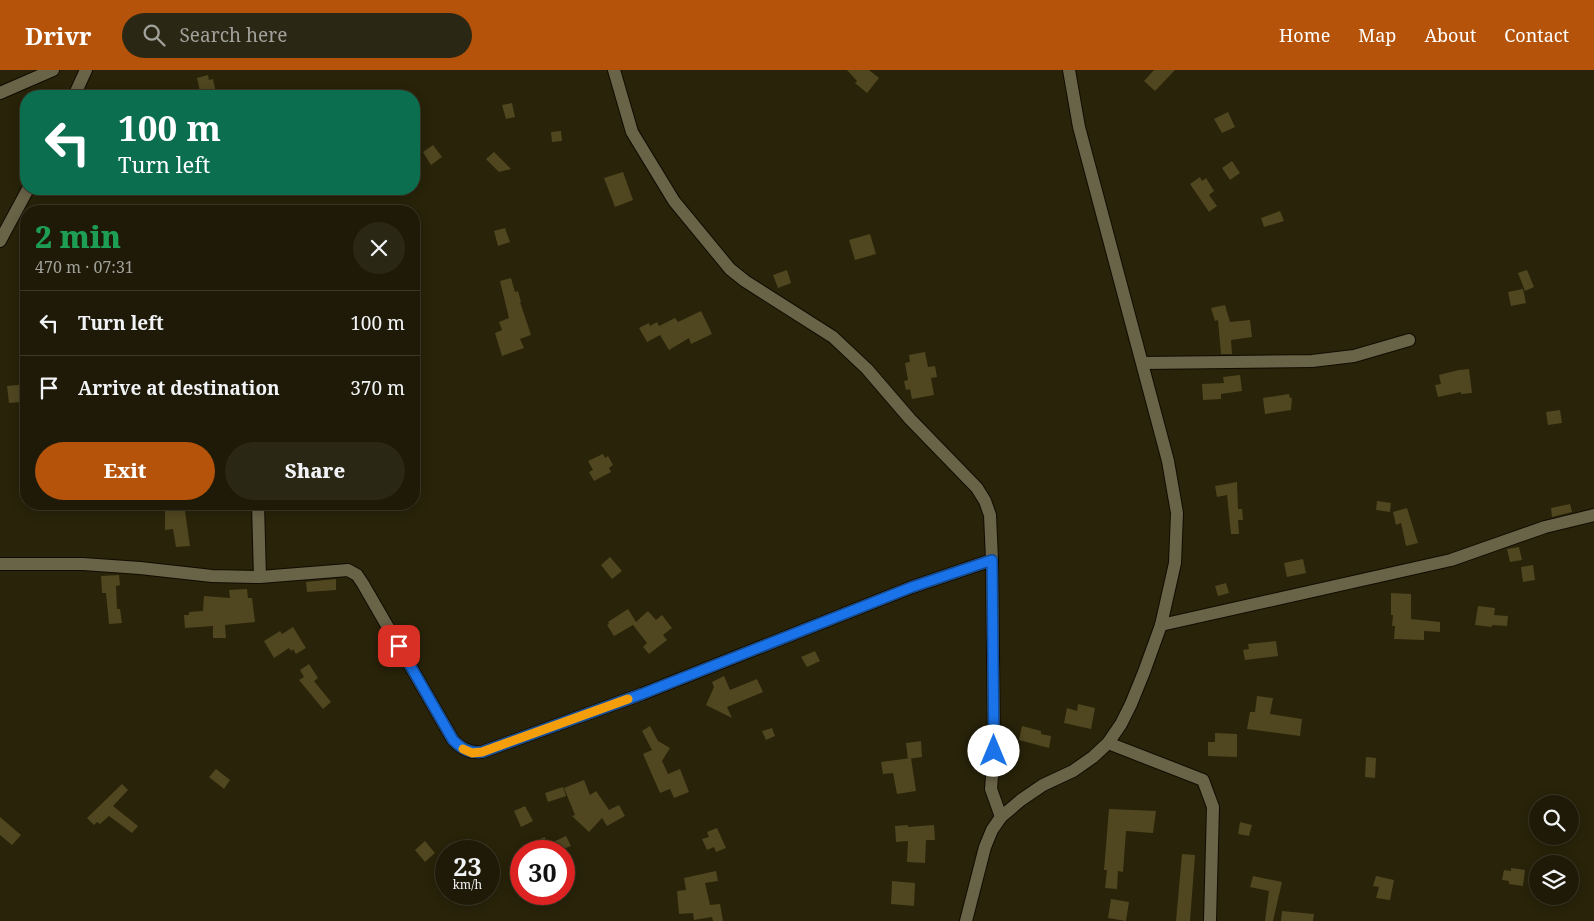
<!DOCTYPE html>
<meta charset="utf-8">
<style>
body{margin:0;font-family:"Noto Serif",serif;background:#2b2715;color:#f1f3f6;height:100vh;display:flex;flex-direction:column;font-size:19px;white-space:nowrap}
*{box-sizing:border-box;margin:0}
p{font-size:16px;color:#a1a19b}
.icon{flex:none;width:28px;height:28px;fill:none;stroke:currentColor;stroke-width:2;stroke-linecap:round;stroke-linejoin:round}
.map{position:relative;flex:1;overflow:hidden}
.panel{position:absolute;left:20px;top:135px;width:400px;height:305px;display:flex;flex-direction:column;background:#1e1a07;border-radius:20px;box-shadow:0 2px 12px #0003,0 0 0 1px #3c3828}
.panel>*{flex:none}
.banner{position:absolute;left:20px;top:20px;width:400px;height:105px;border-radius:20px;box-shadow:0 2px 12px #0003,0 0 0 1px #3c3828;background:#0b6e4f;color:#fff;overflow:hidden}
.fabs{position:absolute;left:1529px;top:725px;display:grid;gap:10px}
.fabs a{display:grid;place-items:center;width:50px;height:50px;border-radius:50%;background:#1e1a07;box-shadow:0 2px 12px #0003,0 0 0 1px #3c3828;font-size:25px}
.speed{position:absolute;left:435px;top:770px;display:flex;gap:10px;font-size:25px;font-weight:700;text-align:center}
.speed>*{display:grid;place-content:center;width:65px;height:65px;border-radius:50%;background:#1e1a07;box-shadow:0 2px 12px #0003,0 0 0 1px #3c3828;line-height:1}
.speed small{font-size:12px;font-weight:400}
.speed .limit{border:8px solid #d22;background:#fff;color:#111}
.pin{position:absolute;display:grid;place-items:center;width:42px;height:42px;color:#fff;margin:-21px;border-radius:10px;box-shadow:0 2px 8px #0006}
.me{position:absolute;width:55px;margin:-28px;rotate:0deg;stroke-linejoin:round;filter:drop-shadow(0 0 4px #0008)}
.turn{display:flex;align-items:center;gap:18px;height:105px;padding:0 15px;font-size:22px}
.turn .icon{width:65px;height:65px;stroke-width:2.5}
.turn b{display:block;font-size:35px;line-height:42px}
.round{display:grid;place-items:center;flex:none;width:52px;height:52px;border-radius:26px;background:#2b2715}
.headline{display:flex;align-items:center;justify-content:space-between;height:85px;padding:0 15px}
h1{font-size:30px;font-weight:800;line-height:38px;color:#1e9e55}
.cta{display:flex;gap:10px;margin-top:auto;padding:10px 15px}
.cta a{flex:1;height:58px;border-radius:30px;background:#b45309;color:#fff;font-size:20px;font-weight:800;line-height:58px;text-align:center}
.cta a+a{background:#2b2715;color:#f1f3f6}
ul{padding:0;list-style:none}
li{display:flex;align-items:center;gap:15px;height:65px;padding:0 15px;border-top:1px solid #3c3828}
li div{flex:1}
li b{display:block;font-size:19px}
li em{font-style:normal}
header{display:flex;align-items:center;gap:30px;box-sizing:border-box;height:70px;padding:0 25px;background:#b45309;color:#fff}
header strong{font-size:24px}
nav{display:flex;gap:28px;margin-inline-start:auto;font-size:18px}
.search{width:350px;height:45px;background:#2b2715;display:flex;align-items:center;gap:12px;box-sizing:border-box;padding:0 18px;border-radius:28px;color:#a1a19b;font-size:19px}
.map>svg:first-child{display:block}
</style>
<header>
<strong>Drivr</strong>
<div class="search"><svg class="icon" aria-label="search" viewBox="0 0 24 24"><circle cx="10" cy="10" r="6"/><path d="M15 15l6 6"/></svg>Search here</div>
<nav><a>Home</a><a>Map</a><a>About</a><a>Contact</a></nav>
</header>
<div class="map">
<svg width="1594" height="851" viewBox="0 0 1594 851">
<rect width="100%" height="100%" fill="#282309"/>
<g fill="#504720">
<polygon points="847,0 869,0 879,8 867,23 855,13 857,11"/>
<polygon points="1154,0 1175,0 1155,21 1144,11"/>
<polygon points="208,5 209,10 213,9 216,23 201,26 197,8"/>
<polygon points="512,33 515,47 506,49 502,35"/>
<polygon points="1228,42 1235,57 1222,63 1214,49"/>
<polygon points="561,61 562,71 552,72 551,62"/>
<polygon points="433,75 442,87 431,95 423,82"/>
<polygon points="494,82 511,99 499,102 486,89"/>
<polygon points="1232,91 1240,103 1230,110 1222,98"/>
<polygon points="623,102 633,130 615,137 604,108"/>
<polygon points="1200,107 1202,111 1206,108 1214,121 1209,125 1217,136 1209,142 1190,114"/>
<polygon points="1280,141 1284,151 1264,157 1261,148"/>
<polygon points="505,158 510,172 498,176 494,161"/>
<polygon points="870,164 876,184 855,190 849,170"/>
<polygon points="787,200 791,213 778,218 773,205"/>
<polygon points="1527,200 1534,217 1525,221 1518,203"/>
<polygon points="511,208 515,222 518,221 521,232 520,232 531,265 520,269 524,278 502,286 495,263 502,260 499,252 509,248 500,211"/>
<polygon points="1523,219 1526,233 1511,236 1508,222"/>
<polygon points="1225,235 1230,252 1250,250 1252,267 1231,270 1232,284 1221,284 1218,250 1215,251 1211,238"/>
<polygon points="701,241 712,264 691,274 689,268 669,280 660,265 647,272 639,258 649,253 650,256 657,252 659,256 675,248 678,252"/>
<polygon points="925,282 928,297 935,296 937,307 931,308 934,325 912,329 910,319 906,320 904,311 908,310 905,293 910,292 909,285"/>
<polygon points="1469,299 1472,323 1461,324 1461,322 1438,327 1435,315 1441,314 1439,305 1459,300"/>
<polygon points="1240,305 1242,321 1221,324 1221,329 1203,330 1202,314 1224,313 1223,307"/>
<polygon points="19,315 21,332 9,333 7,316"/>
<polygon points="1289,324 1290,328 1292,328 1291,340 1265,344 1263,328"/>
<polygon points="1560,340 1562,353 1548,355 1546,342"/>
<polygon points="603,384 605,388 608,386 613,395 609,398 611,402 594,411 589,402 593,400 588,391"/>
<polygon points="1237,412 1238,439 1242,439 1243,450 1238,450 1239,464 1231,464 1227,425 1217,427 1215,416"/>
<polygon points="1377,431 1391,433 1390,442 1376,440"/>
<polygon points="174,434 184,434 190,476 176,477 173,459 165,460 165,437 175,437"/>
<polygon points="1570,434 1572,442 1552,447 1551,438"/>
<polygon points="1407,438 1418,473 1406,476 1401,453 1396,455 1393,442"/>
<polygon points="1519,477 1522,490 1510,492 1507,479"/>
<polygon points="610,487 622,501 612,509 601,495"/>
<polygon points="1303,489 1306,503 1287,507 1284,493"/>
<polygon points="1533,495 1535,510 1523,512 1521,497"/>
<polygon points="119,505 120,515 116,516 117,539 120,539 122,553 109,554 106,523 102,523 101,506"/>
<polygon points="336,509 336,520 307,522 306,512"/>
<polygon points="1226,513 1229,523 1218,526 1215,516"/>
<polygon points="247,519 248,528 252,528 255,552 225,555 226,568 213,568 213,556 185,558 184,545 189,545 189,542 203,541 204,526 230,528 229,520"/>
<polygon points="1391,523 1411,524 1411,549 1440,552 1440,562 1424,561 1424,570 1394,569 1395,556 1392,556 1393,545 1391,545"/>
<polygon points="1478,536 1495,538 1494,545 1508,546 1507,556 1492,555 1492,557 1475,555"/>
<polygon points="628,539 636,552 648,541 656,550 662,545 672,558 663,565 667,570 649,584 643,577 647,573 633,555 614,566 607,555 609,554 608,552"/>
<polygon points="293,557 306,578 296,584 293,579 291,581 289,578 274,588 264,571 280,561 282,564"/>
<polygon points="1276,571 1278,586 1245,590 1243,580 1249,579 1248,574"/>
<polygon points="815,581 820,591 807,597 801,587"/>
<polygon points="309,594 318,608 314,611 331,632 323,639 299,610 304,607 300,600"/>
<polygon points="724,606 730,620 757,609 763,622 727,637 732,648 706,635 714,617 712,612"/>
<polygon points="1257,626 1273,628 1270,644 1302,649 1300,666 1247,659 1250,642 1255,642"/>
<polygon points="1078,634 1095,638 1091,659 1064,653 1067,638 1077,641"/>
<polygon points="650,656 658,671 670,678 662,691 668,704 680,699 689,722 674,728 670,719 660,723 643,684 652,680 642,661"/>
<polygon points="1022,656 1041,661 1041,664 1051,666 1049,678 1019,670"/>
<polygon points="772,658 775,666 766,670 762,661"/>
<polygon points="1215,663 1237,664 1237,687 1208,686 1208,672 1215,672"/>
<polygon points="921,671 922,687 908,689 906,673"/>
<polygon points="1366,687 1376,688 1375,708 1365,707"/>
<polygon points="911,688 916,721 897,724 893,703 883,704 881,692"/>
<polygon points="216,699 230,710 224,719 209,707"/>
<polygon points="584,710 590,725 596,721 609,740 619,735 625,746 607,756 602,748 589,762 572,746 575,745 564,718"/>
<polygon points="122,714 128,720 113,736 138,756 132,763 109,746 100,754 97,752 94,755 87,748"/>
<polygon points="563,717 566,726 548,732 545,723"/>
<polygon points="525,736 533,751 521,757 514,741"/>
<polygon points="1109,739 1156,741 1153,763 1126,761 1123,802 1118,801 1117,819 1105,818 1107,800 1104,800"/>
<polygon points="0,747 21,765 12,775 0,765"/>
<polygon points="1240,752 1252,755 1249,766 1238,764"/>
<polygon points="908,755 908,757 934,755 935,770 926,770 925,793 907,792 908,771 896,772 895,756"/>
<polygon points="717,758 726,778 716,782 714,777 707,780 702,769 709,767 707,762"/>
<polygon points="566,766 571,776 558,781 553,772"/>
<polygon points="545,767 546,772 552,770 555,779 550,781 524,781 534,777 532,772"/>
<polygon points="425,771 435,783 425,792 415,780"/>
<polygon points="1182,784 1195,785 1190,851 1176,851"/>
<polygon points="1511,798 1525,800 1523,816 1509,814 1509,811 1502,810 1504,800 1511,801"/>
<polygon points="716,801 718,811 705,813 710,835 720,834 723,851 713,851 712,847 694,850 693,843 679,844 677,821 686,820 684,808"/>
<polygon points="1253,806 1282,812 1273,851 1265,851 1269,821 1250,817"/>
<polygon points="1376,806 1394,810 1390,830 1376,828 1379,817 1373,816"/>
<polygon points="892,811 915,813 914,836 891,834"/>
<polygon points="1111,829 1129,832 1126,851 1108,848"/>
<polygon points="1282,841 1314,844 1313,851 1281,851"/>
</g>
<g fill="none" stroke-linecap="round" stroke-linejoin="round">
<defs>
<g id="minor">
<polyline points="614,0 632,62 674,131 730,199 745,211 833,267 867,299 910,349 977,418 985,431 990,445 992,490 994,681 991,719 1001,747"/>
<polyline points="0,23 53,0"/>
<polyline points="74,26 86,0"/>
<polyline points="0,171 28,119"/>
<polyline points="1143,293 1312,291 1354,286 1409,270"/>
<polyline points="258,434 260,507"/>
<path d="M 0,494 L 83,494 L 140,498 L 212,506 L 260,507 L 348,500 L 357,505 L 363,514 L 453,670 C 462,679 469,683 482,682 L 642,624 L 912,517 L 992,490"/>
<polyline points="1161,555 1451,490 1545,457 1594,445"/>
<polyline points="1108,673 1203,710 1213,737 1210,851"/>
<polyline points="966,851 985,777 992,760 1001,747 1021,730 1043,715 1073,701 1093,687 1108,673 1121,654 1131,634 1144,602 1161,555 1175,493 1177,443 1168,391 1079,57 1069,0"/>
</g>
</defs>
<use href="#minor" stroke="#110c00" stroke-width="14"/>
<use href="#minor" stroke="#696348" stroke-width="12"/>
</g>
<g fill="none" stroke-linecap="round" stroke-linejoin="round">
<defs>
<path id="route" d="M 399,576 L 453,670 C 462,679 469,683 482,682 L 642,624 L 912,517 L 992,490 L 994,681"/>
</defs>
<use href="#route" stroke="#114b97" stroke-width="12"/>
<use href="#route" stroke="#1a73e8" stroke-width="9"/>
<polyline stroke="#f59e0b" stroke-width="9" points="463,679 472,683 482,682 628,629"/>
</g>
</svg>
<div class="fabs">
<a><svg class="icon" aria-label="search" viewBox="0 0 24 24"><circle cx="10" cy="10" r="6"/><path d="M15 15l6 6"/></svg></a>
<a><svg class="icon" aria-label="layers" viewBox="0 0 24 24"><path d="M12 4l9 5-9 5-9-5zM3 14l9 5 9-5"/></svg></a>
</div>
<div class="speed"><div>23<small>km/h</small></div><div class="limit">30</div></div>
<div class="pin" style="left:399px;top:576px;background:#d93025"><svg class="icon" aria-label="arrive" viewBox="0 0 24 24"><path d="M6 21V4h12l-3 4 3 4H6"/></svg></div>
<svg class="me" style="left:994px;top:681px" viewBox="-20 -20 40 40"><circle r="19" fill="#fff"/><path d="M0-13L10 11 0 6-10 11z" fill="#1a73e8"/></svg>
<div class="banner">
<div class="turn"><svg class="icon" aria-label="left" viewBox="0 0 24 24"><path d="M17 20v-9H6M10 6l-5 5 5 5"/></svg><div><b>100 m</b>Turn left</div></div>
</div>
<section class="panel">
<div class="headline"><div><h1>2 min</h1><p>470 m · 07:31</p></div><a class="round"><svg class="icon" aria-label="close" viewBox="0 0 24 24"><path d="M6 6l12 12M18 6L6 18"/></svg></a></div>
<ul>
<li><svg class="icon" aria-label="left" viewBox="0 0 24 24"><path d="M17 20v-9H6M10 6l-5 5 5 5"/></svg><div><b>Turn left</b></div><em>100 m</em></li>
<li><svg class="icon" aria-label="arrive" viewBox="0 0 24 24"><path d="M6 21V4h12l-3 4 3 4H6"/></svg><div><b>Arrive at destination</b></div><em>370 m</em></li>
</ul>
<div class="cta"><a>Exit</a><a>Share</a></div>
</section>
</div>
